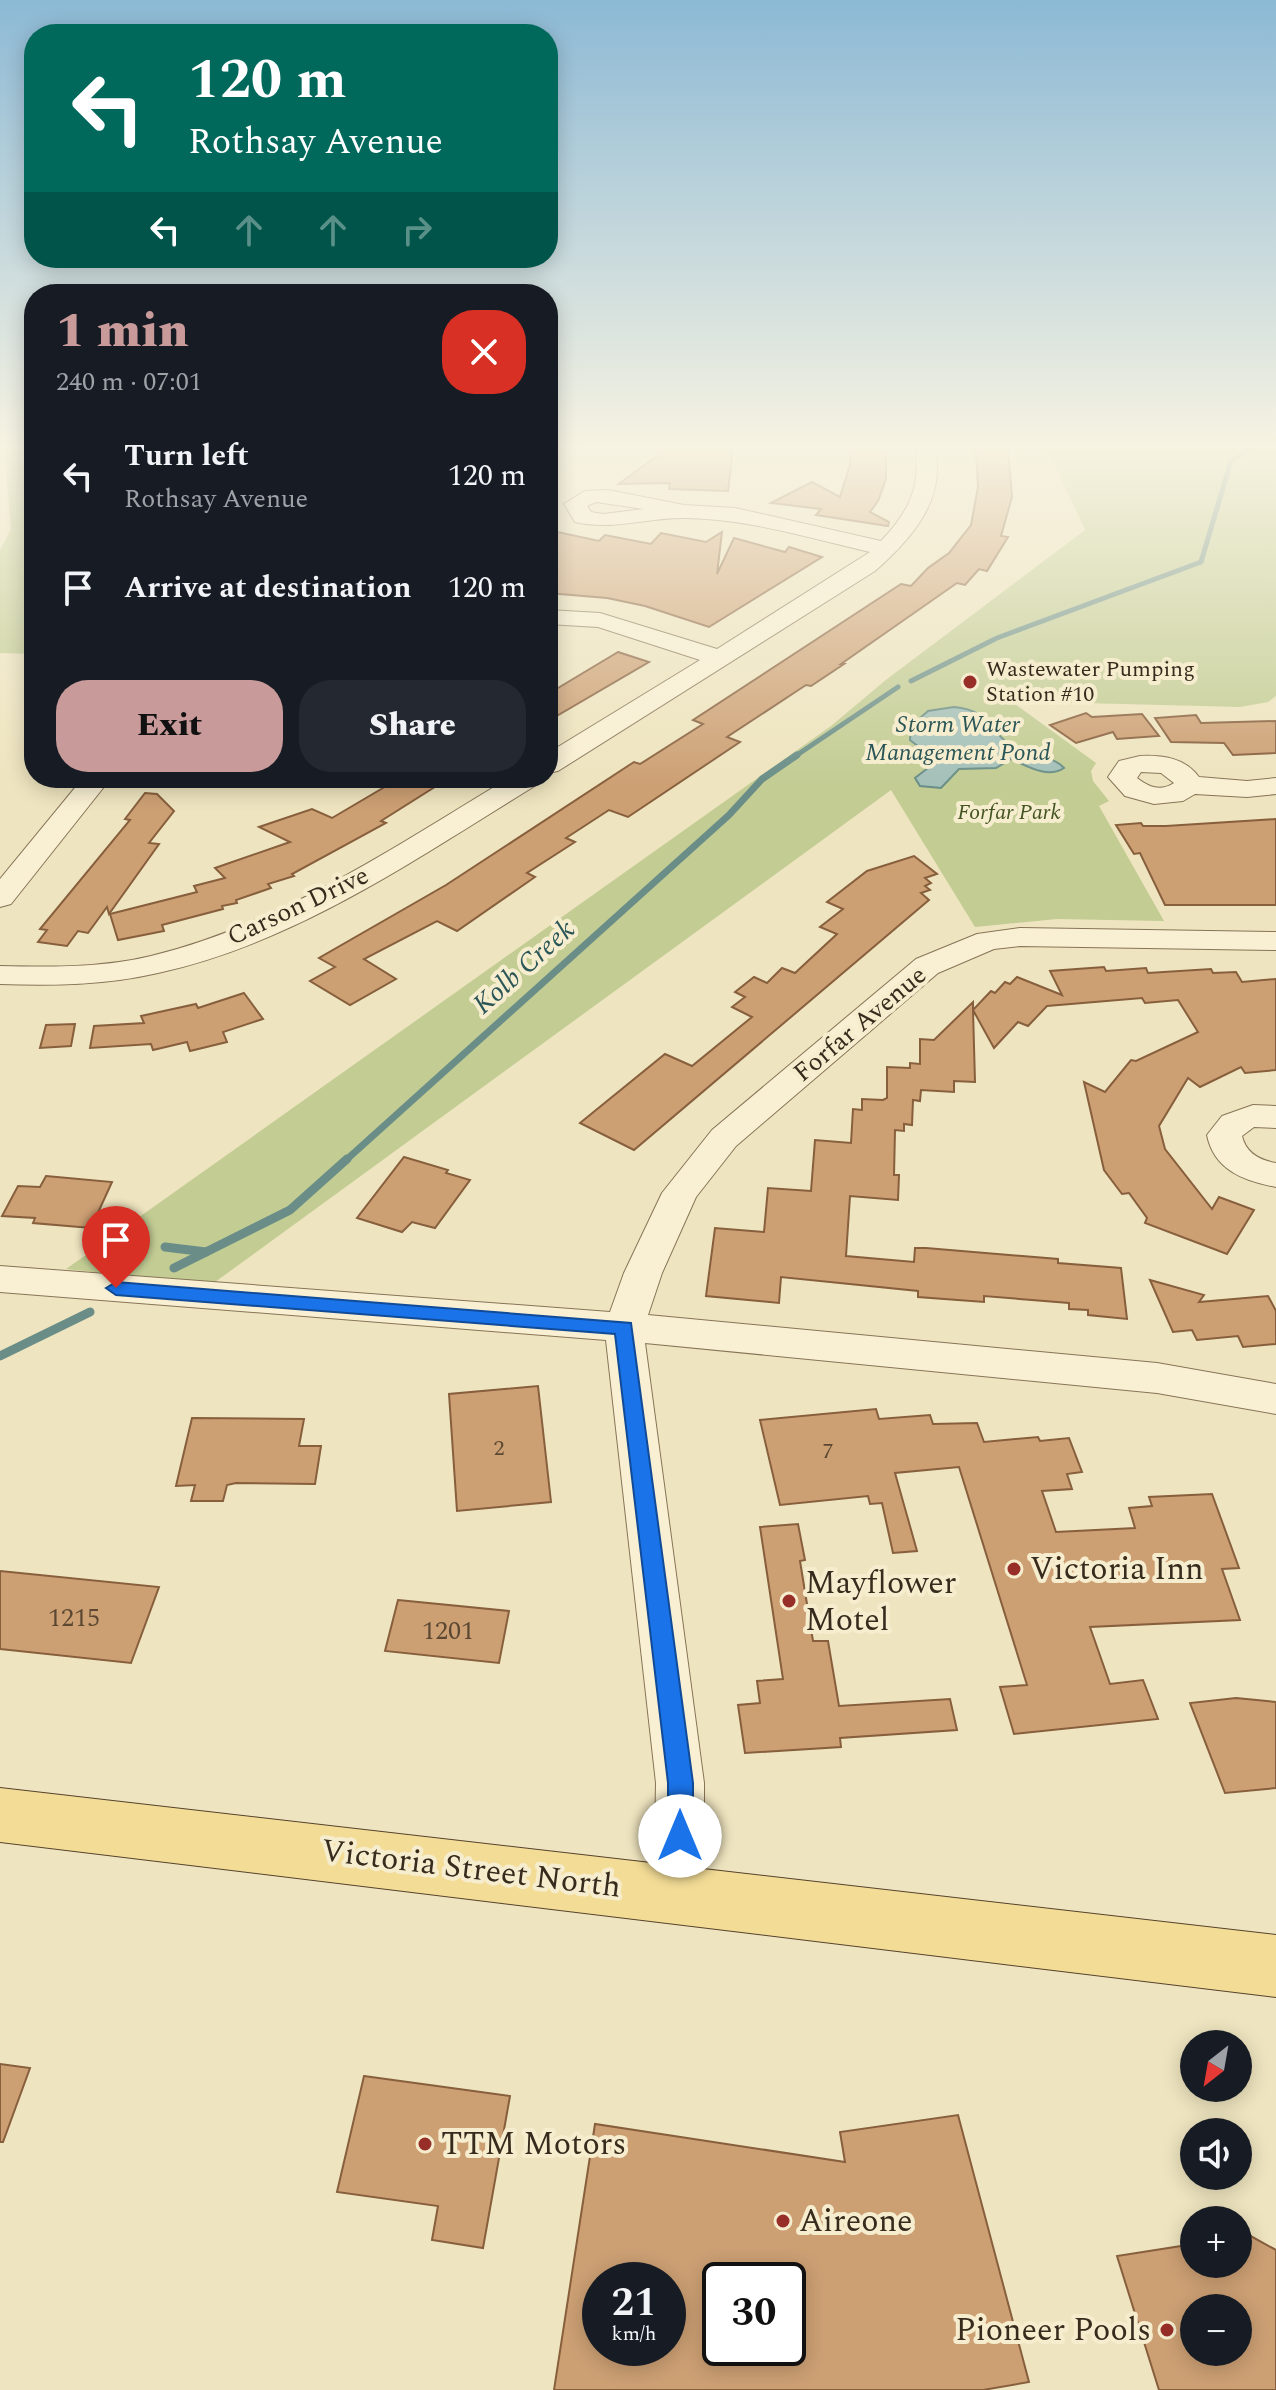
<!DOCTYPE html>
<meta charset="utf-8">
<style>
body{margin:0;font-family:Spectral,serif;background:#242831;color:#f1f3f6;height:100vh;display:flex;flex-direction:column;font-size:30px;white-space:nowrap}
*{box-sizing:border-box;margin:0}
p{font-size:26px;color:#9ea1a6}
.icon{flex:none;width:44px;height:44px;fill:none;stroke:currentColor;stroke-width:2;stroke-linecap:round;stroke-linejoin:round}
.map{position:relative;flex:1;overflow:hidden}
.details{position:absolute;left:24px;top:284px;width:534px;height:504px;display:flex;flex-direction:column;background:#171b24;border-radius:32px;box-shadow:0 4px 20px #0003}
.details>*{flex:none}
.guide{position:absolute;left:24px;top:24px;width:534px;height:244px;border-radius:32px;box-shadow:0 4px 20px #0003;background:#00695c;color:#fff;overflow:hidden}
.needle{width:52px;rotate:211deg}
.fabs{position:absolute;left:1180px;top:2030px;display:grid;gap:16px}
.fabs a{display:grid;place-items:center;width:72px;height:72px;border-radius:50%;background:#171b24;box-shadow:0 4px 20px #0003;font-size:40px}
.speed{position:absolute;left:582px;top:2262px;display:flex;gap:16px;font-size:40px;font-weight:700;text-align:center}
.speed>*{display:grid;place-content:center;width:104px;height:104px;border-radius:50%;background:#171b24;box-shadow:0 4px 20px #0003;line-height:1}
.speed small{font-size:20px;font-weight:400}
.speed .limit{border:4px solid #111;border-radius:12px;background:#fff;color:#111}
.pin{position:absolute;display:grid;place-items:center;width:68px;height:68px;color:#fff;margin:-82px -34px;border-radius:50% 50% 50% 0;rotate:-45deg;box-shadow:0 0 8px #0007}
.pin .icon{rotate:45deg}
.me{position:absolute;width:88px;margin:-44px;rotate:0deg;stroke-linejoin:round;filter:drop-shadow(0 0 6px #0008)}
.turn{display:flex;align-items:center;gap:28px;height:168px;padding:0 32px;font-size:36px}
.turn .icon{width:104px;height:104px;stroke-width:2.5}
.turn b{display:block;font-size:56px;line-height:68px}
.lanes{display:flex;align-items:center;height:76px;padding:0 32px;background:#0003;justify-content:center;gap:40px;direction:ltr}
.lanes .off{opacity:.35}
.round{display:grid;place-items:center;flex:none;width:84px;height:84px;border-radius:32px;background:#242831}
.summary{display:flex;align-items:center;justify-content:space-between;height:136px;padding:0 32px}
h1{font-size:48px;font-weight:800;line-height:60px;color:#c89a99}
.cta{display:flex;gap:16px;margin-top:auto;padding:16px 32px}
.cta a{flex:1;height:92px;border-radius:32px;background:#c89a99;color:#111;font-size:32px;font-weight:800;line-height:92px;text-align:center}
.cta a+a{background:#242831;color:#f1f3f6}
ul{padding:0;list-style:none}
li{display:flex;align-items:center;gap:24px;height:112px;padding:0 32px}
li div{flex:1}
li b{display:block;font-size:30px}
li em{font-style:normal}
.map>svg:first-child{display:block}
</style>
<div class="map">
<svg width="1276" height="2390" viewBox="0 0 1276 2390">
<rect width="100%" height="100%" fill="#eee4bf"/>
<g fill="#c2cc93">
<polygon points="4,449 34,449 34,654 0,653 0,550 11,529"/>
<polygon points="1047,449 1276,449 1276,696 1268,702 1240,707 1011,701 1096,763 1091,771 1093,781 1109,801 1099,806 1164,921 1057,919 975,927 891,790 211,1285 66,1269 831,726 887,679 1085,530"/>
</g>
<path fill="#a3c0b9" stroke="#6a8e87" stroke-width="2" d="M 954,707 C 991,710 990,733 1016,750 C 1031,759 1052,754 1064,768 C 1048,779 1027,766 1011,759 L 996,768 L 959,769 L 941,788 L 920,786 L 915,778 L 937,761 L 910,740 L 911,726 L 928,711 Z"/>
<g fill="none" stroke-linecap="round" stroke-linejoin="round">
<g stroke="#6a8e87" stroke-width="5">
<polyline points="911,681 997,638 1201,562 1231,461 1249,449"/>
<polyline points="794,757 898,687"/>
</g>
<polyline stroke="#6a8e87" stroke-width="7" points="345,1161 729,815 762,779 797,755"/>
<g stroke="#6a8e87" stroke-width="9">
<polyline points="165,1247 206,1252"/>
<polyline points="174,1268 290,1210 347,1159"/>
<polyline points="0,1356 90,1312"/>
</g>
</g>
<g fill="#cda074" stroke="#875f3d" stroke-width="2" fill-rule="evenodd">
<polygon points="666,449 733,449 728,491 669,489 670,483 619,484"/>
<polygon points="850,449 886,449 886,479 878,501 870,512 889,522 888,526 816,515 821,509 771,503 812,482 840,497 850,465"/>
<polygon points="976,449 1008,449 1012,497 1001,536 1008,537 987,571 979,569 965,585 957,583 841,664 844,664 811,686 806,685 727,737 740,742 628,817 609,810 566,838 575,842 527,873 535,877 457,931 437,921 364,959 396,979 350,1005 310,981 335,967 319,958 446,885 634,762 640,764 703,724 693,720 901,584 911,586 928,568 949,553 971,525 978,487"/>
<polygon points="548,530 599,541 605,535 651,544 661,533 706,542 722,532 717,574 734,538 785,552 789,547 822,557 709,627 645,606 607,598 548,593"/>
<polygon points="618,652 649,662 548,721 548,694"/>
<polygon points="1086,713 1092,717 1142,714 1159,736 1117,739 1113,732 1076,743 1050,725"/>
<polygon points="1196,715 1201,723 1276,721 1276,753 1233,755 1224,743 1171,742 1155,718"/>
<polygon points="400,778 449,778 381,821 386,823 292,874 294,876 268,884 271,888 236,900 237,903 222,906 223,909 162,925 164,931 118,940 110,914 197,892 194,886 225,878 215,868 290,842 259,827 312,809 332,818"/>
<polygon points="145,793 157,794 174,811 149,843 159,844 109,914 107,907 88,933 78,931 67,946 38,942 47,930 40,929 130,820 125,819"/>
<polygon points="1276,819 1276,905 1165,905 1140,853 1134,854 1116,825 1141,823 1143,826 1166,826"/>
<polygon points="914,856 937,874 925,878 931,883 925,886 930,890 921,893 929,900 634,1150 580,1123 665,1054 692,1066 752,1017 732,1007 745,997 735,992 754,977 767,983 782,968 795,973 837,934 820,927 843,909 827,902 867,871"/>
<polygon points="1104,967 1106,971 1146,968 1148,973 1211,969 1213,973 1236,972 1242,982 1276,979 1276,1070 1245,1073 1241,1067 1200,1087 1188,1078 1159,1126 1165,1149 1212,1209 1219,1197 1254,1210 1227,1254 1145,1223 1147,1218 1129,1193 1122,1194 1104,1170 1084,1082 1105,1092 1131,1060 1136,1061 1198,1032 1178,1000 1145,1003 1142,998 1047,1006 1028,1026 1018,1022 994,1048 973,1010 975,1082 954,1081 954,1092 921,1090 920,1101 913,1100 912,1125 904,1124 904,1131 895,1130 894,1175 899,1175 898,1200 850,1196 846,1256 914,1262 915,1248 926,1248 1058,1259 1058,1263 1121,1268 1127,1319 1088,1315 1088,1310 1069,1309 1069,1303 984,1296 984,1302 918,1297 918,1291 781,1277 779,1303 706,1296 715,1228 764,1232 768,1188 811,1191 815,1140 851,1143 853,1109 862,1110 862,1099 883,1100 887,1098 887,1067 910,1068 910,1063 920,1064 920,1039 934,1040 973,1002 973,1010 991,991 995,993 1005,982 1010,984 1017,977 1062,995 1050,971"/>
<polygon points="244,993 263,1019 223,1032 227,1042 190,1051 187,1042 153,1050 151,1044 90,1048 94,1026 144,1023 141,1016 196,1004 198,1008"/>
<polygon points="75,1024 71,1046 40,1048 46,1025"/>
<polygon points="404,1157 448,1170 446,1173 470,1180 435,1228 412,1222 402,1232 357,1218"/>
<polygon points="46,1176 112,1182 91,1228 33,1223 35,1218 2,1216 18,1186 40,1187"/>
<polygon points="1150,1280 1204,1295 1199,1302 1268,1296 1276,1311 1276,1344 1243,1347 1238,1336 1197,1340 1192,1330 1173,1332"/>
<polygon points="538,1386 551,1502 457,1511 449,1394"/>
<polygon points="876,1409 879,1419 930,1415 933,1424 977,1423 984,1442 1038,1437 1040,1441 1069,1438 1082,1472 1067,1474 1072,1489 1042,1491 1056,1532 1135,1528 1129,1508 1152,1506 1149,1497 1212,1494 1239,1568 1222,1569 1240,1620 1090,1627 1110,1684 1143,1680 1158,1719 1014,1734 1000,1687 1027,1685 959,1467 895,1473 917,1551 893,1553 882,1503 870,1504 868,1496 780,1505 760,1420"/>
<polygon points="192,1418 304,1419 299,1446 321,1446 315,1484 236,1483 227,1485 223,1501 191,1501 195,1485 176,1486"/>
<polygon points="798,1524 805,1560 800,1561 813,1641 828,1641 839,1706 950,1699 957,1730 840,1738 841,1747 745,1753 738,1705 760,1703 757,1681 783,1679 760,1527"/>
<polygon points="0,1571 159,1587 131,1663 0,1649"/>
<polygon points="398,1600 509,1611 499,1663 385,1651"/>
<polygon points="1236,1698 1276,1702 1276,1788 1225,1793 1190,1703"/>
<polygon points="0,2064 30,2068 3,2142 0,2142"/>
<polygon points="364,2076 510,2096 483,2248 432,2240 438,2206 337,2192"/>
<path d="M 958,2115 L 1029,2382 L 983,2390 L 554,2390 L 595,2124 L 845,2162 L 840,2132 ZM 600,2280 L 668,2280 L 668,2348 L 600,2348 ZM 720,2280 L 788,2280 L 788,2348 L 720,2348 Z"/>
<path d="M 1238,2229 L 1276,2250 L 1276,2390 L 1159,2390 L 1117,2256 L 1194,2244 L 1194,2264 L 1238,2264 ZM 1194,2308 L 1238,2308 L 1238,2352 L 1194,2352 Z"/>
</g>
<g fill="none" stroke-linecap="round" stroke-linejoin="round">
<defs>
<g id="minor">
<path d="M 915,449 L 935,449 C 946,501 911,539 875,571 L 558,771 L 548,773 L 548,753 L 700,660 L 598,627 L 548,624 L 548,610 L 600,613 L 717,649 L 870,552 C 810,538 748,519 686,518 C 648,517 614,531 575,522 L 564,504 L 585,491 L 608,490 L 684,505 L 735,508 L 881,541 C 907,514 922,487 915,449 ZM 596,502 L 644,509 L 603,514 L 591,512 L 587,506 Z"/>
<path d="M 1140,756 C 1163,755 1185,758 1199,777 L 1247,781 L 1276,778 L 1276,794 L 1247,797 L 1195,794 L 1183,801 L 1154,804 L 1125,796 L 1108,777 L 1119,761 ZM 1141,772 L 1161,773 L 1174,783 C 1160,792 1149,787 1137,778 Z"/>
<polygon points="83,778 111,778 11,904 0,907 0,879"/>
<path d="M 509,778 L 542,778 L 538,784 C 417,858 298,942 158,973 C 106,985 53,986 0,984 L 0,966 C 50,967 102,968 151,956 C 282,924 394,847 509,778 Z"/>
<polygon points="1020,928 1276,932 1276,950 1020,946 994,949 938,973 736,1146 696,1197 662,1273 648,1315 1157,1363 1276,1384 1276,1414 1157,1393 645,1343 704,1783 704,1893 697,1910 679,1917 661,1910 654,1893 656,1783 606,1340 0,1292 0,1266 610,1312 624,1273 662,1193 712,1130 916,959 977,934"/>
<path d="M 1253,1105 L 1276,1106 L 1276,1128 L 1254,1127 L 1242,1136 C 1246,1153 1259,1160 1276,1163 L 1276,1187 C 1244,1181 1214,1170 1207,1135 L 1222,1116 Z"/>
</g>
<polygon id="major" points="0,1788 1276,1935 1276,1997 0,1842"/>
</defs>
<use href="#minor" stroke="#877457" stroke-width="2"/>
<use href="#major" stroke="#55422c" stroke-width="2"/>
<use href="#minor" fill="#f9f0d3" fill-rule="evenodd"/>
<use href="#major" fill="#f3dc96" fill-rule="evenodd"/>
</g>
<linearGradient id="sky" x2="0" y2="1"><stop stop-color="#8cb9d5"/><stop offset="0.57" stop-color="#f7f3e2"/><stop offset="1" stop-color="#f7f3e2" stop-opacity="0"/></linearGradient>
<rect width="1276" height="784" fill="url(#sky)"/>
<polygon fill="#1a73e8" stroke="#114b97" stroke-width="2" points="116,1282 631,1323 693,1783 693,1836 689,1844 680,1847 671,1844 668,1836 668,1783 615,1334 116,1295 106,1288"/>
<g fill="#972e27" stroke="#f6edcf" stroke-width="3">
<circle cx="970" cy="682" r="8"/>
<circle cx="1014" cy="1569" r="8"/>
<circle cx="789" cy="1601" r="8"/>
<circle cx="425" cy="2144" r="8"/>
<circle cx="783" cy="2221" r="8"/>
<circle cx="1167" cy="2330" r="8"/>
</g>
<g text-anchor="middle" dominant-baseline="central" stroke-width="8" stroke-linejoin="round" paint-order="stroke">
<g font-size="22" fill="#362b1c" stroke="#f6edcf" text-anchor="start">
<text x="986" y="669">Wastewater Pumping<tspan x="986" dy="25">Station #10</tspan></text>
</g>
<g font-size="22" font-style="italic" fill="#435322" stroke="#f6edcf">
<text x="1009" y="812">Forfar Park</text>
</g>
<g font-size="22" fill="#5c4832">
<text x="499" y="1448">2</text>
<text x="828" y="1451">7</text>
</g>
<g font-size="24" font-style="italic" fill="#2b5657" stroke="#f6edcf">
<text x="958" y="725">Storm Water<tspan x="958" dy="28">Management Pond</tspan></text>
</g>
<g font-size="26" fill="#362b1c" stroke="#f6edcf">
<text transform="translate(298 906) rotate(-25)">Carson Drive</text>
<text transform="translate(860 1024) rotate(-40)">Forfar Avenue</text>
</g>
<g font-size="26" fill="#5c4832">
<text x="74" y="1618">1215</text>
<text x="448" y="1631">1201</text>
</g>
<g font-size="28" font-style="italic" fill="#2b5657" stroke="#f6edcf">
<text transform="translate(524 967) rotate(-42)">Kolb Creek</text>
</g>
<g font-size="32" fill="#362b1c" stroke="#f6edcf" text-anchor="start">
<text x="1030" y="1569">Victoria Inn</text>
<text x="805" y="1583">Mayflower<tspan x="805" dy="37">Motel</tspan></text>
<text x="441" y="2144">TTM Motors</text>
<text x="799" y="2221">Aireone</text>
<text x="1151" y="2330" text-anchor="end">Pioneer Pools</text>
</g>
<g font-size="32" fill="#362b1c" stroke="#f6edcf">
<text transform="translate(471 1869) rotate(7)">Victoria Street North</text>
</g>
</g>
</svg>
<div class="fabs">
<a><svg class="needle" viewBox="-14 -14 28 28"><path d="M0-13l5 13h-10z" fill="#e53935"/><path d="M0 13l5-13h-10z" fill="#9ea1a6"/></svg></a>
<a><svg class="icon" aria-label="sound" viewBox="0 0 24 24"><path d="M4 9h4l5-4v14l-5-4H4zM17 9q2 3 0 6"/></svg></a>
<a>+</a>
<a>−</a>
</div>
<div class="speed"><div>21<small>km/h</small></div><div class="limit">30</div></div>
<div class="pin" style="left:116px;top:1288px;background:#d93025"><svg class="icon" aria-label="arrive" viewBox="0 0 24 24"><path d="M6 21V4h12l-3 4 3 4H6"/></svg></div>
<svg class="me" style="left:680px;top:1836px" viewBox="-20 -20 40 40"><circle r="19" fill="#fff"/><path d="M0-13L10 11 0 6-10 11z" fill="#1a73e8"/></svg>
<div class="guide">
<div class="turn"><svg class="icon" aria-label="left" viewBox="0 0 24 24"><path d="M17 20v-9H6M10 6l-5 5 5 5"/></svg><div><b>120 m</b>Rothsay Avenue</div></div>
<div class="lanes"><svg class="icon" aria-label="left" viewBox="0 0 24 24"><path d="M17 20v-9H6M10 6l-5 5 5 5"/></svg><svg class="icon off" aria-label="ahead" viewBox="0 0 24 24"><path d="M12 20V5M6 11l6-6 6 6"/></svg><svg class="icon off" aria-label="ahead" viewBox="0 0 24 24"><path d="M12 20V5M6 11l6-6 6 6"/></svg><svg class="icon off" aria-label="right" viewBox="0 0 24 24"><path d="M7 20v-9h11M14 6l5 5-5 5"/></svg></div>
</div>
<section class="details">
<div class="summary"><div><h1>1 min</h1><p>240 m · 07:01</p></div><a class="round" style="background:#d93025;color:#fff"><svg class="icon" aria-label="close" viewBox="0 0 24 24"><path d="M6 6l12 12M18 6L6 18"/></svg></a></div>
<ul>
<li><svg class="icon" aria-label="left" viewBox="0 0 24 24"><path d="M17 20v-9H6M10 6l-5 5 5 5"/></svg><div><b>Turn left</b><p>Rothsay Avenue</p></div><em>120 m</em></li>
<li><svg class="icon" aria-label="arrive" viewBox="0 0 24 24"><path d="M6 21V4h12l-3 4 3 4H6"/></svg><div><b>Arrive at destination</b></div><em>120 m</em></li>
</ul>
<div class="cta"><a>Exit</a><a>Share</a></div>
</section>
</div>
